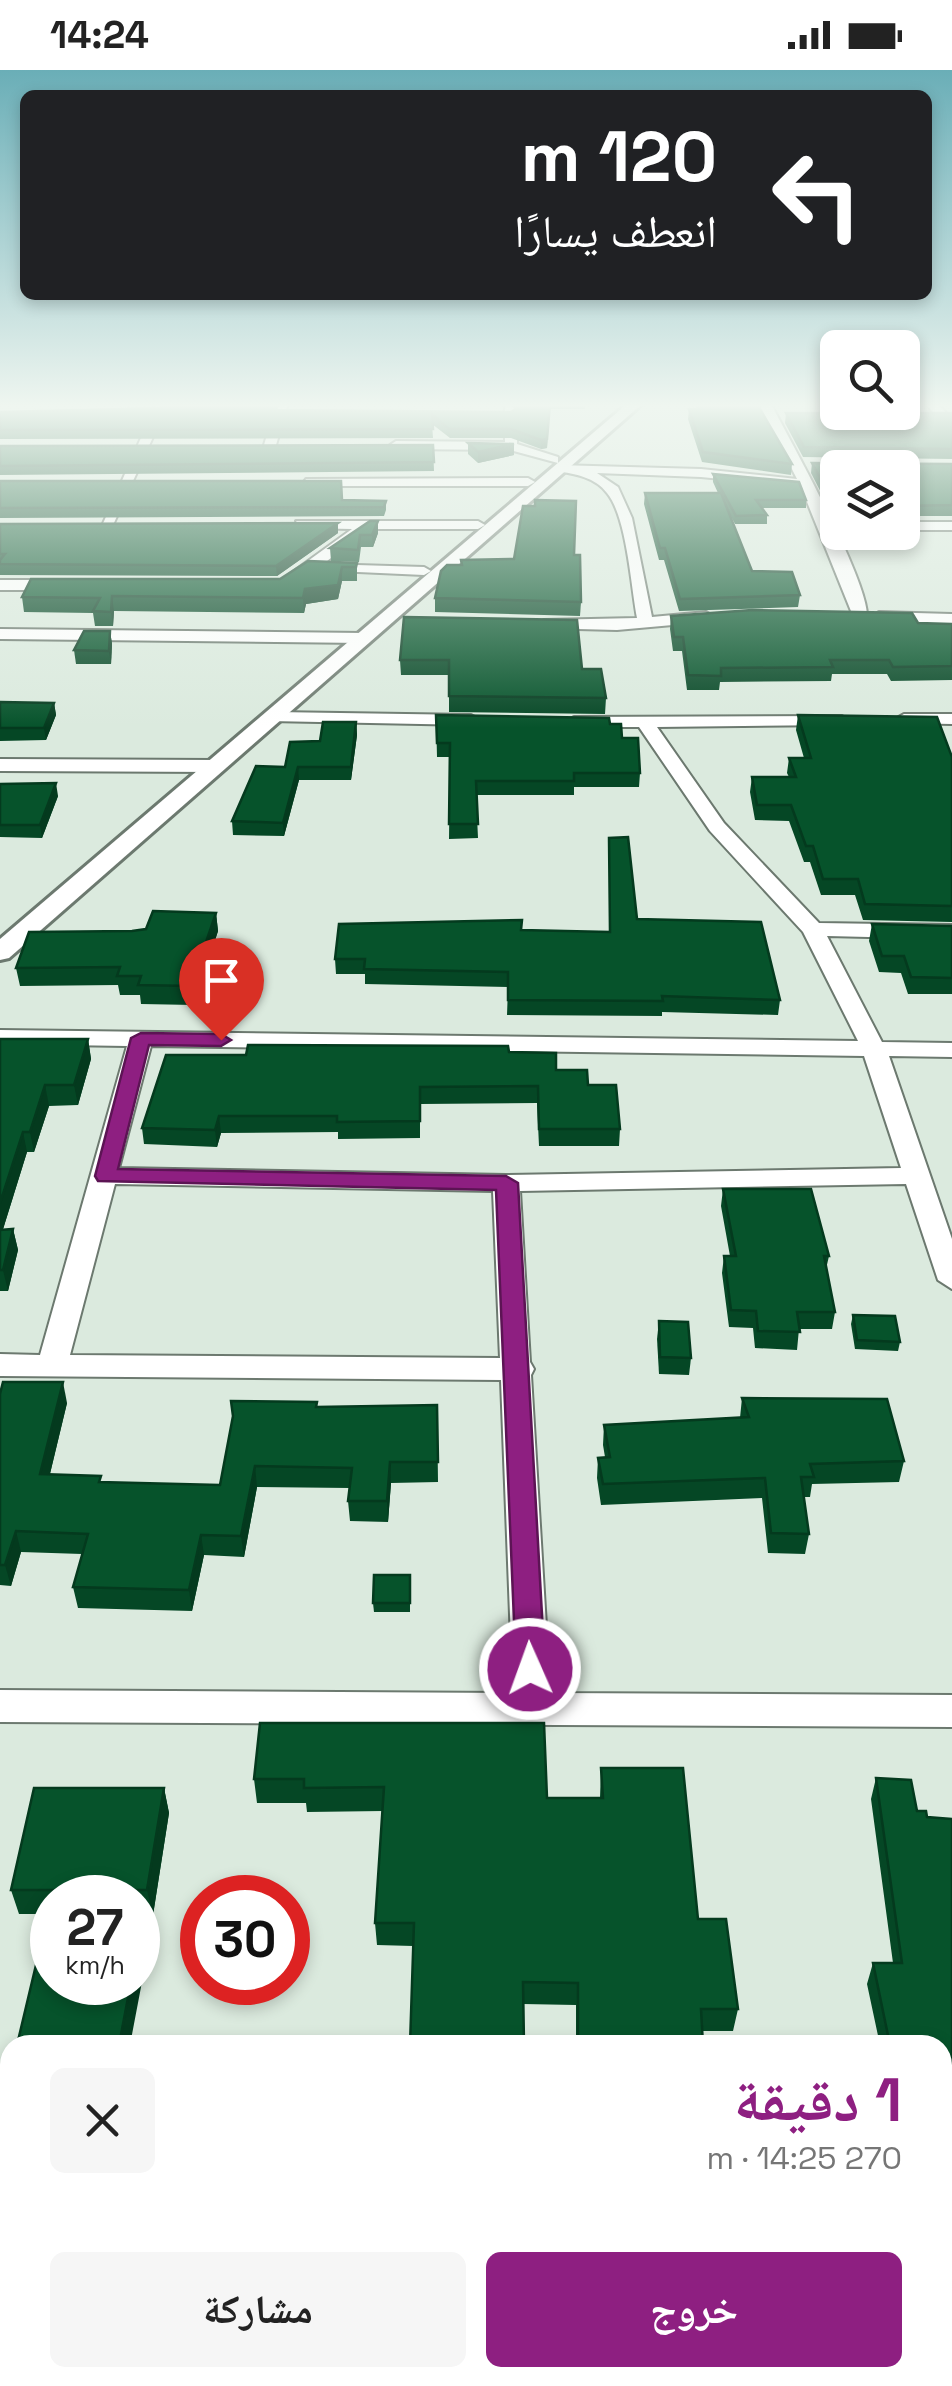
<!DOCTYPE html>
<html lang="ar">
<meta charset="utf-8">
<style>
body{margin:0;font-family:"Space Grotesk","Noto Naskh Arabic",sans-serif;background:#f6f6f6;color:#222;direction:rtl;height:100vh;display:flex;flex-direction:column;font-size:38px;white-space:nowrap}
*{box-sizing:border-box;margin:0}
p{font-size:32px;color:#767676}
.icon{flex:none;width:55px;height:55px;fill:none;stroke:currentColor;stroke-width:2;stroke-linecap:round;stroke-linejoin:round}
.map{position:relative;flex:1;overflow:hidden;direction:ltr}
.panel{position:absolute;left:0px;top:1965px;width:952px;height:352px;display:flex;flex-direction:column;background:#fff;border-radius:30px 30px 0 0;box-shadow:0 5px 15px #0003;direction:rtl}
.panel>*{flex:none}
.banner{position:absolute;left:20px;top:20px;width:912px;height:210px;border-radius:15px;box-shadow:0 5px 15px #0003;direction:rtl;background:#202124;color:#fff;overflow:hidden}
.fabs{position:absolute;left:820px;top:260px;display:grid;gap:20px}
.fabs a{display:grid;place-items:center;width:100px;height:100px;border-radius:15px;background:#fff;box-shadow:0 5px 15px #0003;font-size:50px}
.speed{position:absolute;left:30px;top:1805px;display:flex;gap:20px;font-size:50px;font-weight:700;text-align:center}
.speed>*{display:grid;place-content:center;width:130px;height:130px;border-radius:50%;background:#fff;box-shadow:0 5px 15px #0003;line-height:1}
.speed small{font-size:25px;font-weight:400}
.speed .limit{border:15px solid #d22;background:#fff;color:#111}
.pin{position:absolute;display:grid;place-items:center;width:85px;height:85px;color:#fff;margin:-102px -42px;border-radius:50% 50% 50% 0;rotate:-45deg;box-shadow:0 0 10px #0007}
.pin .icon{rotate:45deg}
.me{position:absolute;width:110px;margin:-55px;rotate:358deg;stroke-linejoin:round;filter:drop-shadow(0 0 8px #0008)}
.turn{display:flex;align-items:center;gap:35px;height:210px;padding:0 50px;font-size:45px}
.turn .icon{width:130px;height:130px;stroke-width:2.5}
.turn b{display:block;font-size:70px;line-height:85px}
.round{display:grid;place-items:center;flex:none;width:105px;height:105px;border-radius:15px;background:#f6f6f6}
.summary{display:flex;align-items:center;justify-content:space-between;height:170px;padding:0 50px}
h1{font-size:60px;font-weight:700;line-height:75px;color:#8e1f81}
.primary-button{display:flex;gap:20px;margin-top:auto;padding:20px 50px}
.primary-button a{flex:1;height:115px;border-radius:15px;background:#8e1f81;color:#fff;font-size:40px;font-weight:700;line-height:115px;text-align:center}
.primary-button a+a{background:#f6f6f6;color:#222}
.status{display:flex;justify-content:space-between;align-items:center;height:70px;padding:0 50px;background:#fff;direction:ltr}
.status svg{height:28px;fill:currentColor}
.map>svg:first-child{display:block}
</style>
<div class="status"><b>14:24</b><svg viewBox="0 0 49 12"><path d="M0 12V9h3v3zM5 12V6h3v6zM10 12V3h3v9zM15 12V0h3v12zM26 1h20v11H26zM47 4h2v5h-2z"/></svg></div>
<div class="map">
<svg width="952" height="2316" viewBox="0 0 952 2316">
<rect width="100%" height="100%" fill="#dbeade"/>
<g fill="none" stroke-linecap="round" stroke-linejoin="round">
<defs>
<g id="minor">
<polygon points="156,334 168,334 113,455 101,458"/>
<polygon points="276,334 288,334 276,375 270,379 264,375"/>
<polygon points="505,334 517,334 517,374 558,387 558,393 510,380 396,379 390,375 396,371 505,372"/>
<path d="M 759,334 L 771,334 C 791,372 871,515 867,549 L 853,546 L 801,417 L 701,407 L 597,403 L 618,417 L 632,448 L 652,547 L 706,542 L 714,547 L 706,552 L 617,560 L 538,558 L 536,555 L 544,550 L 637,548 C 631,517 627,447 607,423 C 595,407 575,404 557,401 L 557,395 L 701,399 L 797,409 Z"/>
<polygon points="926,334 938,334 948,345 938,348"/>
<polygon points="306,409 528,408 535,412 528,416 301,416"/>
<polygon points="296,451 478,451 485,455 478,459 363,459 363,464 323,494 424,497 431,501 424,505 314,500 288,517 283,515 283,509 352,459 301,458"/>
<rect x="902" y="452" width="50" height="8"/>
<polygon points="0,510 65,510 73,515 65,520 0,520"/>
<polygon points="879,542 952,544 952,554 873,550 871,547"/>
<polygon points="0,559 364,563 372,568 364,573 0,569"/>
<polygon points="275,642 471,645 480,650 471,655 269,651 266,647"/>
<polygon points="904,644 952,644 952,654 898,653 895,649"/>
<path d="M 842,646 L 842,654 L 836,655 L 657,657 L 724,753 L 819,853 L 952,855 L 952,869 L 827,866 L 882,972 L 952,973 L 952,987 L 889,986 L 952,1169 L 952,1219 L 938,1210 L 906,1114 L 520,1121 L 530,1292 L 534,1299 L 531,1305 L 550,1623 L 952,1625 L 952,1657 L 0,1652 L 0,1620 L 513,1623 L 501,1310 L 0,1306 L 0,1284 L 40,1285 L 127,976 L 0,974 L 0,960 L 858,971 L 803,862 L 710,761 L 639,657 L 574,657 L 565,652 L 574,647 ZM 151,976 L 864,986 L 901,1098 L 506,1105 L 119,1098 ZM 115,1114 L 493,1121 L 500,1288 L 70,1285 Z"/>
<polygon points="0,689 217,690 226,696 217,702 0,701"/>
<rect x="942" y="2185" width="10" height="48"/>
<rect x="0" y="2204" width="10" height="48"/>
<rect x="537" y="2308" width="50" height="8"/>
</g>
<polygon id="tertiary" points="627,334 642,334 9,888 0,890 0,869"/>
</defs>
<use href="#minor" stroke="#6c796f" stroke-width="4"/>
<use href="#tertiary" stroke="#6c796f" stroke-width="6"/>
<use href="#minor" fill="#fff" fill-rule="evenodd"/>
<use href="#tertiary" fill="#fff" fill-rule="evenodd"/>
</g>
<g fill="#054725" fill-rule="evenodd">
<path d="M 0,334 L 585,334 L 585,339 L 550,339 L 547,378 L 541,379 L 511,368 L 450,368 L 432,354 L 433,368 L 0,369 L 0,342 L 161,338 L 157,335 L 0,336 ZM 279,335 L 511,335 L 515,339 L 511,342 L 277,340 Z"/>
<polygon points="696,334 757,334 792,394 791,405 702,392 688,349 689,339 697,339"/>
<polygon points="786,343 952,343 952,389 803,387 785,353"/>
<polygon points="468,373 514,374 514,385 478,393 468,384"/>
<polygon points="433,375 434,401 0,405 0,376"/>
<polygon points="812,393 952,394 952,446 902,446 902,398 838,398 838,438 829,438 811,403"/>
<polygon points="713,404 806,430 806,438 762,438 767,445 767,454 735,454 728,441 752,501 800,525 798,537 679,541 664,490 659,490 644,434 645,423 718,423 713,412"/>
<polygon points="0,411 342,430 386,431 386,440 384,446 0,448"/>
<polygon points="370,451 378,463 373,477 361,477 359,492 331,491 330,478"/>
<polygon points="338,453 338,463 277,506 0,505 0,454"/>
<polygon points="574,485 581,532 580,546 435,542 435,528 462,495"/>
<polygon points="357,493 357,511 342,511 338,529 306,534 304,543 114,541 113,556 95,556 93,543 24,542 22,527 280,509"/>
<polygon points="671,546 952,554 952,610 891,611 887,604 832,604 831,611 720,612 719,620 687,620 682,581 673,581 670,559"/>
<polygon points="404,547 582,599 606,628 605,644 449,642 449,605 401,605 400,590"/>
<polygon points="110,561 112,574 111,594 76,594 74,580"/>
<polygon points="0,632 54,633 56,645 46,670 0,671"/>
<polygon points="436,645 610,654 622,668 640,703 639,717 574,717 574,725 476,725 478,768 449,769 450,687 437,687"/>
<polygon points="798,645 952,687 952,852 863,850 855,825 821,825 810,792 804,792 789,751 755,750 750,722 752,707 789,707 787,703 789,688 804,688 796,660"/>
<polygon points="356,652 357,665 351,710 299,710 284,766 233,765 232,751 285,697 320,671"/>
<polygon points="0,714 58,726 42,768 0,767"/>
<polygon points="609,768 637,849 780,930 778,945 662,942 662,946 507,945 508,917 365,914 365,904 336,904 335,889 521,860 609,862"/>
<polygon points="216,843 218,861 194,935 141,934 140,925 120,925 118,915 20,916 16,898 132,861 146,859"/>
<polygon points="872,854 952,856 952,924 908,924 901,903 879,902 869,871"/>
<polygon points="0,969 88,969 91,989 78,1035 49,1036 34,1082 27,1082 3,1159 13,1159 18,1180 8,1221 0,1221"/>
<polygon points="509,982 556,1000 588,1015 620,1059 619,1076 539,1076 537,1033 420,1034 420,1068 338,1069 338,1062 221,1063 217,1077 144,1074 142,1058 246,985"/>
<polygon points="723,1119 829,1186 826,1199 835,1242 832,1259 799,1259 797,1280 755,1278 753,1258 729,1257 722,1203 724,1186 730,1186 721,1136"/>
<polygon points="853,1245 900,1272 898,1281 855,1279 851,1254"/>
<polygon points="659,1251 691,1288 689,1305 659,1304 657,1269"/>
<polygon points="0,1324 67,1333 50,1404 102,1412 220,1415 317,1332 317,1337 437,1335 438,1412 391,1413 388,1452 350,1451 348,1431 350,1418 257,1417 244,1487 204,1485 192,1541 78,1538 73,1517 82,1484 21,1482 11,1516 0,1515"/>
<polygon points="742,1328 904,1391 899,1412 812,1414 810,1427 804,1427 809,1464 805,1484 768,1483 762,1428 601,1435 597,1408 598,1388 605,1387 603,1375 604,1355 740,1348"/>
<polygon points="410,1505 410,1542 374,1542 373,1533"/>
<polygon points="260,1653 547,1728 600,1728 601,1698 698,1849 738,1939 733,1961 702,1961 703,1975 576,1975 576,1935 523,1934 413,1876 377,1875 375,1853 383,1741 307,1742 306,1733 257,1733 254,1709"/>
<polygon points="876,1708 917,1741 927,1747 952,1749 952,2106 942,2104 942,1975 880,1975 867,1914 873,1893 893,1893 871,1729"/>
<polygon points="164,1718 169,1743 153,1845 138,1845 138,1828 52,1828 52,1844 19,1844 11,1820"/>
<polygon points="748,2308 874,2308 749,2316"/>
<polygon points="923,2308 942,2308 952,2316 919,2316"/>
</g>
<g fill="#043a1e">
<polygon points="550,334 547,378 541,379 541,370"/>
<polygon points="514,374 514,385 478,393 478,382"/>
<polygon points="378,451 378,463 373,477 372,465"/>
<polygon points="338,453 338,463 277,506 276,496"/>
<polygon points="342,497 342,511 338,529 306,534 304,543 303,528 305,519"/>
<polygon points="112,526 114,541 113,556 111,542"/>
<polygon points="110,561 112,574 111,594 109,581"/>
<polygon points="54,633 56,645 46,670 44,658"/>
<polygon points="356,652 357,665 351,710 351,697"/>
<polygon points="298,697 299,710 284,766 283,753"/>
<polygon points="56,713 58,726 42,768 40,755"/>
<polygon points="216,843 218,861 194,935 191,916"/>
<polygon points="88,969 91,989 78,1035 74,1015"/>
<polygon points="45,1015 49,1036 34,1082 30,1062"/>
<polygon points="219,1046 221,1063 217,1077 215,1060"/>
<polygon points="23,1062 27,1082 0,1169 0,1133"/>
<polygon points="13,1159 18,1180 8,1221 3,1200"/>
<polygon points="63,1312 67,1333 45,1424 40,1404"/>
<polygon points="390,1392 391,1413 388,1452 387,1431"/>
<polygon points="255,1396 257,1417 244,1487 241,1466"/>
<polygon points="16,1461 21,1482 11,1516 5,1495"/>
<polygon points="201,1465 204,1485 192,1541 189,1520"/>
<polygon points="164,1718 169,1743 153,1845 147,1820"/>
<polygon points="139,1872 145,1896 130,1975 119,1975 131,1912 138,1912"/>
</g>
<g fill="#06532b" stroke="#043a1e" stroke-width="2.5">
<polygon points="165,334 275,334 272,340 511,342 521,335 519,334 550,334 547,369 541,370 511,359 449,359 432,344 433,359 0,360 0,342 162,338"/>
<polygon points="699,334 757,334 792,394 703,382 689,339 700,339"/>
<polygon points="786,343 952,343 952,379 804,377"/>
<polygon points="468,373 514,374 478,382"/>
<polygon points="433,375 434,392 0,396 0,376"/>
<polygon points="812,393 952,394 952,435 902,436 902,398 838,398 838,427 831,427"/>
<polygon points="713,404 799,412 806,430 756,430 767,445 736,446"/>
<polygon points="0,411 341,411 342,430 386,431 384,437 0,438"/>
<polygon points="645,423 721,423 752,501 792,502 800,525 680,529 665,478 660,478"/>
<polygon points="535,430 576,431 574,485 580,485 581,532 435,528 441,501 447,495 462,495 461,490 514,489 523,436 535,436"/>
<polygon points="370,451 378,451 372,465 360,465 358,480 330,478"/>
<polygon points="338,453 276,496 0,494 0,490 5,484 0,484 0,454"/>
<polygon points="308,491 357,493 356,497 342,497 338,515 305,519 303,528 112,526 111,542 93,541 100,528 22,527 31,509 280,509"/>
<polygon points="752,540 912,543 918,553 952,554 952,596 893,597 889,590 830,590 833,597 721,598 721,606 688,605 683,567 674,567 671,546"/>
<polygon points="404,547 577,550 582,599 601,599 606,628 449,626 449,590 400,590"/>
<polygon points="84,561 110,561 109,581 74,580"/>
<polygon points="0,632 54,633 44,658 0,658"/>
<polygon points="436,645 609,648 610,654 621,654 622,668 638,668 640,703 574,703 574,711 476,711 478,754 449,754 450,673 437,673"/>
<polygon points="798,645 937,647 952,687 952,836 865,834 858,809 823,809 813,776 806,776 791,735 757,735 752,707 796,707 789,688 811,688"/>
<polygon points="323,652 356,652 351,697 298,697 283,753 232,751 256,696 285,697 290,672 320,671"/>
<polygon points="56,713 40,755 0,755 0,714"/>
<polygon points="628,767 637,849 761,852 780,930 662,926 663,931 508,930 508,902 364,899 365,889 335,889 339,854 522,850 521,860 610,862 609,768"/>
<polygon points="153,841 216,843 191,916 138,915 141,906 117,906 120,897 16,898 29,862 132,861 146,859"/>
<polygon points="872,854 952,856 952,908 911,907 904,886 882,886"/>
<polygon points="0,969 88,969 74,1015 45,1015 30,1062 23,1062 0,1133"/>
<polygon points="248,975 508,976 509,982 556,983 556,1000 587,1000 588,1015 616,1015 620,1059 539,1059 538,1016 420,1017 420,1051 337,1052 337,1046 219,1046 215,1060 142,1058 166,985 246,985"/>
<polygon points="723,1119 811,1119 829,1186 824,1186 835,1242 797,1242 800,1262 758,1261 756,1241 731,1240 724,1186 736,1186"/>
<polygon points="13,1159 3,1200 0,1200 0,1160"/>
<polygon points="853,1245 895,1246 900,1272 857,1270"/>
<polygon points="659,1251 688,1252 691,1288 660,1287"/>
<polygon points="3,1312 63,1312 40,1404 101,1406 99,1412 220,1415 233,1346 231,1331 317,1332 316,1337 437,1335 438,1392 390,1392 387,1431 348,1431 352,1398 255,1396 241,1466 201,1465 189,1520 73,1517 88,1464 16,1461 5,1495 0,1495 0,1324"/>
<polygon points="742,1328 887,1329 904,1391 810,1394 814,1407 801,1407 809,1464 771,1463 765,1408 603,1414 598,1388 610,1387 604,1355 749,1347"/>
<polygon points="374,1505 410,1505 410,1533 373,1533"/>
<polygon points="260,1653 544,1653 547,1728 603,1728 601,1698 683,1698 698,1849 726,1849 738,1939 701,1939 703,1975 672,1975 578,1969 578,1913 523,1912 524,1975 410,1975 414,1853 375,1853 384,1717 304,1718 304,1709 254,1709"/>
<polygon points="876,1708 911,1710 917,1741 926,1741 927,1747 952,1749 952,2086 943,2085 942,2080 942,1975 890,1975 873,1893 902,1893"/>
<polygon points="34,1718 164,1718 147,1820 11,1820"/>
<polygon points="36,1895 52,1895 52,1912 131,1912 119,1975 17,1975"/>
<polygon points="942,2302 952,2302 952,2316 928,2316 927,2308 942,2308"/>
<polygon points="756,2308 874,2308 875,2316 703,2316 757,2316"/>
</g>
<linearGradient id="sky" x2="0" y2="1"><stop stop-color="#6aaeb7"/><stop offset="0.51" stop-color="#eff6f0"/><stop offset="1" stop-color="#eff6f0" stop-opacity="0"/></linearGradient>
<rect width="952" height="658" fill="url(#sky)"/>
<polygon fill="#8e1f81" stroke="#5c1454" stroke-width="2.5" points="141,963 221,964 231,970 221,976 149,975 118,1099 506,1106 518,1113 545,1599 541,1608 530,1612 520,1608 516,1599 496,1120 98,1111 95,1106 131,968"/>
</svg>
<div class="fabs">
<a><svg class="icon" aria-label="search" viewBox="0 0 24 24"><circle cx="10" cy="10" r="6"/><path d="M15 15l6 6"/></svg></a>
<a><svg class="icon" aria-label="layers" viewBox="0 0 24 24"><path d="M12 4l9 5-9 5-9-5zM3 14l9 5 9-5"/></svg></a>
</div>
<div class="speed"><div>27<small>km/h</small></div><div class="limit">30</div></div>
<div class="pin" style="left:221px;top:970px;background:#d93025"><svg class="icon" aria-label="arrive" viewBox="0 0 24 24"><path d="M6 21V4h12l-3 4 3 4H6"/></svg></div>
<svg class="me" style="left:530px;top:1599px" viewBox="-20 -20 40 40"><circle r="17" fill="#8e1f81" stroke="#fff" stroke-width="3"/><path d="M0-11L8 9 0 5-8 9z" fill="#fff"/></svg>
<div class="banner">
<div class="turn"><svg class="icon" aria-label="left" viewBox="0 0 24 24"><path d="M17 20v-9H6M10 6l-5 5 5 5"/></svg><div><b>120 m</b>انعطف يسارًا</div></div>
</div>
<section class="panel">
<div class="summary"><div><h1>1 دقيقة</h1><p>270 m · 14:25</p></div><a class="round"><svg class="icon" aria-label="close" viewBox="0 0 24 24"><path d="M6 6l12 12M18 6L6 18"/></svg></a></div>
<div class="primary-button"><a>خروج</a><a>مشاركة</a></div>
</section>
</div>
